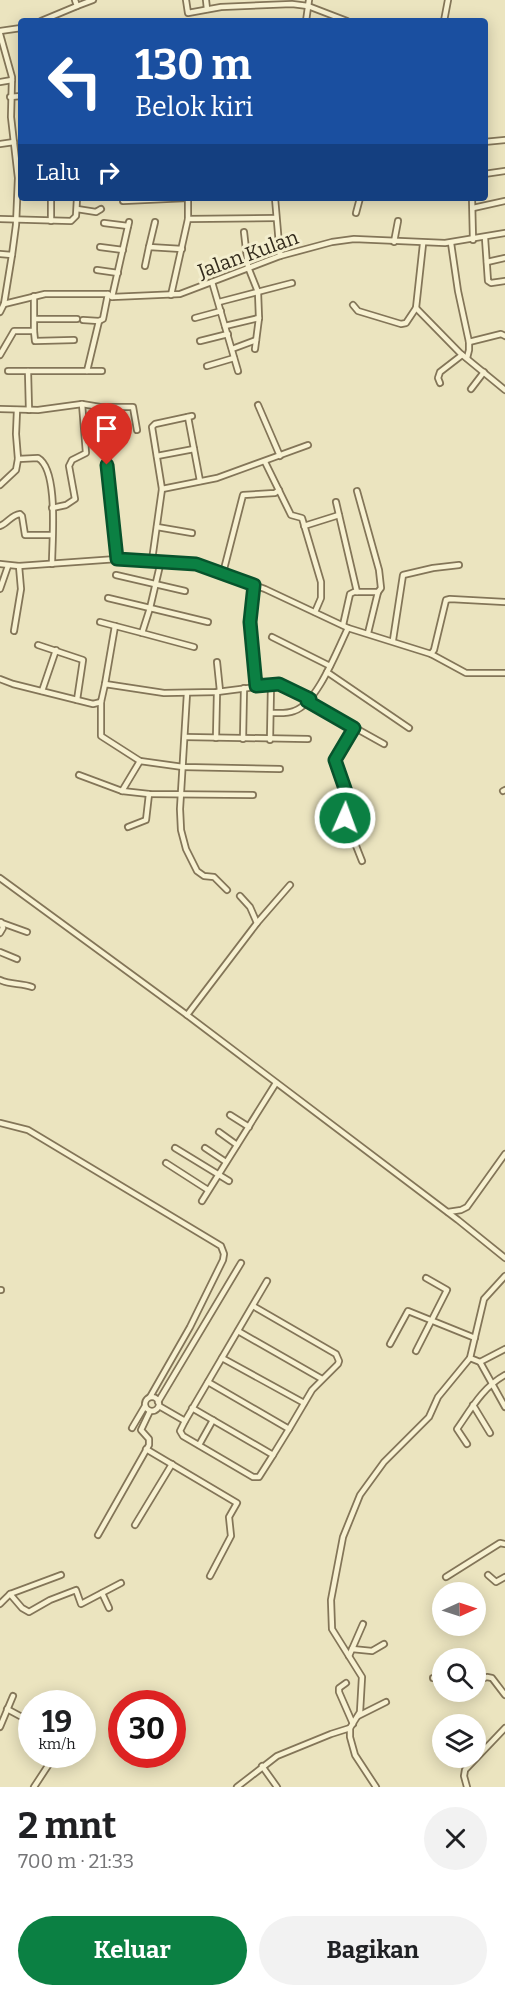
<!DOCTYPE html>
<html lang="id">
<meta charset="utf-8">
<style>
body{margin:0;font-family:Bitter,serif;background:#f2f2f2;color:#202124;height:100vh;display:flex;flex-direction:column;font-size:22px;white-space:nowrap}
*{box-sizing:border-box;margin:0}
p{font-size:20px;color:#757577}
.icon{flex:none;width:33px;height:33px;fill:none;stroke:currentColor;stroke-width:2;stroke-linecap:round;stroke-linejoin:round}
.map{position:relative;height:1787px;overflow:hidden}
.panel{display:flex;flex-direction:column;background:#fff;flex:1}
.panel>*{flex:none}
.hud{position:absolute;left:18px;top:18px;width:470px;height:183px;border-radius:6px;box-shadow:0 3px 15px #0003;background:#1a4fa0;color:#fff;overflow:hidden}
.needle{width:39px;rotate:87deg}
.fabs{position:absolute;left:432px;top:1582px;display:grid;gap:12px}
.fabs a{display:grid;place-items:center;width:54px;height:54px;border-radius:50%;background:#fff;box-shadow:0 3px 15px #0003;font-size:30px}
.speed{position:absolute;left:18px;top:1690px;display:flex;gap:12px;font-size:30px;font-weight:700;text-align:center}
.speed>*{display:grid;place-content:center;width:78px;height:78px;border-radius:50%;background:#fff;box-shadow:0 3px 15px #0003;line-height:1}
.speed small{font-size:15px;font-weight:400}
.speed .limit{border:9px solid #d22;background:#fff;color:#111}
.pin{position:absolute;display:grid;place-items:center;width:51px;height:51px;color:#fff;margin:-62px -26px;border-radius:50% 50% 50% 0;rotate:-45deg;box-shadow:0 0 6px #0007}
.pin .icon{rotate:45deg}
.me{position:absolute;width:66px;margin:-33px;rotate:2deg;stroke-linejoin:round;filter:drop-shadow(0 0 4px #0008)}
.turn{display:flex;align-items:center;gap:21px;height:126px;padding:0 18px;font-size:27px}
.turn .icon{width:78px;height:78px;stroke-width:2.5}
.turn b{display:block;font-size:42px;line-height:51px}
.then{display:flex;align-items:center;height:57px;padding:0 18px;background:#0003;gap:12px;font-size:22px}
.round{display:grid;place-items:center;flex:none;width:63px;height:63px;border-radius:32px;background:#f2f2f2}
.head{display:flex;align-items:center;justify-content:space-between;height:102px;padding:0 18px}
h1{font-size:36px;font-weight:700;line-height:45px}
.cta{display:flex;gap:12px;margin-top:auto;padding:12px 18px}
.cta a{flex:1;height:69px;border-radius:36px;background:#0b8043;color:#fff;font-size:24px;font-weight:700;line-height:69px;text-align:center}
.cta a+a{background:#f2f2f2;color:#202124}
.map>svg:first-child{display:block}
</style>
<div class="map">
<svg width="505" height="1787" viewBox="0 0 505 1787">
<rect width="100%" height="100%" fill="#ebe4bf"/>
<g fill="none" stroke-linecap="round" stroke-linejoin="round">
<defs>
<g id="minor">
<polyline points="186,0 188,13 221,7 292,4 308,6 347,21"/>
<polyline points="206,0 207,9"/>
<polyline points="77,6 93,0"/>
<polyline points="41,21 77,6 75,0"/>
<polyline points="306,21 309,0"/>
<polyline points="444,21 448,0"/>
<polyline points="0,31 21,28"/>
<polyline points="0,34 12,77 11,117 18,178 16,225 12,255 4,304 0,312"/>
<polyline points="0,82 12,80"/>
<polyline points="10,97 21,96"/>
<polyline points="484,142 505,140"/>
<polyline points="0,144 14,142"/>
<polyline points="484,174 505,171"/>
<polyline points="188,198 188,219"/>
<polyline points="275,198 280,256"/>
<polyline points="472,198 473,240"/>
<polyline points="123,201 188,198"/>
<polyline points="473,208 505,201"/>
<polyline points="77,209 96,212 101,209"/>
<polyline points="356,213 360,198"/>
<polyline points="0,219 71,221 76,216 77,198"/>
<polyline points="51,221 51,198"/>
<polyline points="104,223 128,226"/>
<polyline points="244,232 248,267 258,292 259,318 255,349"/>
<polyline points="485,238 488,281 491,283 505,281"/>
<polyline points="394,242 398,221"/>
<polyline points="451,243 458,291 469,342 469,350 467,358"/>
<polyline points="100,247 123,250"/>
<polyline points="149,247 155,222"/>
<polyline points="0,254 12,255"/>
<polyline points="487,262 505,258"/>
<polyline points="145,266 149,247 182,249"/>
<polyline points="97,270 118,273"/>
<polyline points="212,282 238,371"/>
<polyline points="171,295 188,219 276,218"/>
<polyline points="112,297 129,222"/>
<polyline points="219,302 292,283"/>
<polyline points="4,304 45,294 108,294 112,297 180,294 280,256 332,242 354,239 445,243 505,233"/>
<polyline points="353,305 358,311 401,324 406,323 416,308 423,244"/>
<polyline points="416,308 460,353 505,390"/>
<polyline points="195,318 221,311"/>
<polyline points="35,319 77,319"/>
<polyline points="83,320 99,321 103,319 108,294"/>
<polyline points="225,326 259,318"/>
<polyline points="34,331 35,341 74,340"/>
<polyline points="200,341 228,334"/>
<polyline points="469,342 501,334 505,336"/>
<polyline points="232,349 256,340"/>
<polyline points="0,355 14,331 34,331 34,296"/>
<polyline points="207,366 234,358"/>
<polyline points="8,371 102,371"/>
<polyline points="28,371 29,410"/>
<polyline points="87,371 99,321"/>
<polyline points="440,383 438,378 440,372 462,355"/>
<polyline points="471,389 484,372"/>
<polyline points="258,405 280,456"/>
<polyline points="0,409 38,410 82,404 100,407 133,407 137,430"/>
<path d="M 17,410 L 16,434 L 18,459 L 38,458 C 59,470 52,541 52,564"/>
<polyline points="188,417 200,481"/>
<polyline points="105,441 117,559"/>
<polyline points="157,456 194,449"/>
<polyline points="265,462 291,515 302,518 321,582 321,598 315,612"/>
<polyline points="0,485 16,470 18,459"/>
<polyline points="162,489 217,478 308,445"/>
<polyline points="357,491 379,570 381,588 378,592 368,633"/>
<polyline points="336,502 357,592"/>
<polyline points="52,508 66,505 75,499 69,466 72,460 86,453 82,404"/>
<path d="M 0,526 C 8,523 11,515 20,514 L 22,516 L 25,535 L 52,535"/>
<polyline points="304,526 339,515"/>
<polyline points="157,527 192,533"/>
<polyline points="152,560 162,489 152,427 155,424 192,416"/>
<polyline points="0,564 19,566 117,559 196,564 265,589 348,628 431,654 466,673 505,673"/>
<polyline points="223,573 243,495 275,493 279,490"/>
<polyline points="116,575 185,591"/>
<polyline points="254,585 250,622 256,686"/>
<polyline points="0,589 8,566"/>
<polyline points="108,598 150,608 161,561"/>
<polyline points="100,622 142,633"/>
<polyline points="343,625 350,594 354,592 378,592"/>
<polyline points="14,631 21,589 19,566"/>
<polyline points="272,637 330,666"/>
<polyline points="393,640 403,575 433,568 459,565"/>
<polyline points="38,645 83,660 77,700"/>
<polyline points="194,647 142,633 150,608 208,622"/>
<polyline points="431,654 434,650 446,600 450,599 505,602"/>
<polyline points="217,662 220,691"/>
<polyline points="327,672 409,728"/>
<polyline points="0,679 13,684 93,704 101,702 105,684 164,693 217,692 279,684 310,699"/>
<polyline points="105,684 115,626"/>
<polyline points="42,691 56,650"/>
<polyline points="187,693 180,809 181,830 186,849 197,871 204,876 214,877 227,890"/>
<polyline points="101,701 101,736 140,761 183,767 280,769"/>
<polyline points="307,701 384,744"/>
<path d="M 271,713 C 278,713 287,714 294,711 C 317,704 338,648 348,628"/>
<polyline points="354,728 335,760 351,805 345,813 345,818 362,861"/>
<polyline points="185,737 308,739"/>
<polyline points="216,738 217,692"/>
<polyline points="243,739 244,688"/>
<polyline points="270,740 271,685"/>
<polyline points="79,775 122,791 149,794 253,795"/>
<polyline points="122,791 140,761"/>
<polyline points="503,791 505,790"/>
<polyline points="128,827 146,820 149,794"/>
<polyline points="0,878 187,1015 458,1220 505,1258"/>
<polyline points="2,923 27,932"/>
<polyline points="257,923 290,885"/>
<polyline points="0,933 3,928 1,922"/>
<polyline points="0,952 17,959"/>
<path d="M 0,980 C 11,985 21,983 32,987"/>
<polyline points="187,1015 257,923 250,907 240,896"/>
<polyline points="230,1115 249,1127"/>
<polyline points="0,1123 28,1130 221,1246 224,1254 223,1260 190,1327 150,1397"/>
<polyline points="219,1132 237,1145"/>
<polyline points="175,1148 229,1181"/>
<polyline points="205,1148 226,1162"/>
<polyline points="166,1163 208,1190"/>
<polyline points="202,1201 276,1083"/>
<polyline points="448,1212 461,1210 467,1207 505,1154"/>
<polyline points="0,1290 1,1290"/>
<polyline points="238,1331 322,1379"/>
<polyline points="390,1344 408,1311 475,1338"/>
<polyline points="416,1351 447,1290 426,1278"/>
<polyline points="222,1358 304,1403"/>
<polyline points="470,1358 480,1362 505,1407"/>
<polyline points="480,1362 505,1349"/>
<polyline points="208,1382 289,1429 312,1390 338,1364 339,1361 336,1354 253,1306"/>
<circle cx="152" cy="1404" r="7"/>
<polyline points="158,1402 241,1263"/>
<polyline points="473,1405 490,1433"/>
<polyline points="159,1406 185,1421"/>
<polyline points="192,1408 273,1455 259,1477 253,1477 183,1436 180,1431 185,1421 267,1281"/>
<polyline points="132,1428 145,1406"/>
<path d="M 467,1444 L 457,1429 C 471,1409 483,1387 505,1375"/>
<polyline points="199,1445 213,1420"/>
<polyline points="146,1449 237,1503 229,1517 231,1536 210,1576"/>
<polyline points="273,1455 289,1429"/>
<polyline points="135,1525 172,1464"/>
<polyline points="98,1535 149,1445 149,1439 141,1430 150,1411"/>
<polyline points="488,1575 496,1582 505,1577"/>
<polyline points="446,1577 500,1543 505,1544"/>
<polyline points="102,1593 109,1608"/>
<polyline points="10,1594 22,1608 29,1612 50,1600 76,1590 81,1604 121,1583"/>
<polyline points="0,1604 10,1594 61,1575"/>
<polyline points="352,1649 372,1651 384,1644"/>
<polyline points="349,1656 363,1624"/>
<polyline points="433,1678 442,1677"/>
<polyline points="476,1681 487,1677 492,1678 505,1695"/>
<polyline points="346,1683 339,1688 339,1692 353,1724"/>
<polyline points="7,1709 20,1716"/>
<polyline points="358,1716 386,1702"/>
<polyline points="0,1727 13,1696"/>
<polyline points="262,1766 277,1787"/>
<polyline points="34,1787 55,1755"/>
<polyline points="237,1787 277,1756 331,1734 350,1728"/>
<polyline points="376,1787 355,1755 350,1737 350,1728 360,1712 362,1677 332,1629 331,1600 343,1537 360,1495 384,1462 429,1417 438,1397 470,1358 484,1299 505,1276"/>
<polyline points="467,1787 464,1776 465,1770 505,1728"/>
</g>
</defs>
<use href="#minor" stroke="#837558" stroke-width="8"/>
<use href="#minor" stroke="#f7f1d1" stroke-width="4.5"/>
</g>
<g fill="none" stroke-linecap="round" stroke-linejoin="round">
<defs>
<polyline id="route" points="107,465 117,559 196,564 254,585 250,622 256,686 279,684 310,699 307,701 354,728 335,760 351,806 346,812 345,818"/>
</defs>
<use href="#route" stroke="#07532c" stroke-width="15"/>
<use href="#route" stroke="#0b8043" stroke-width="10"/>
</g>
<g text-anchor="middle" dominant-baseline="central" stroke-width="6" stroke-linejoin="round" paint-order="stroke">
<g font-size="20" fill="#332b1c" stroke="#f3eece">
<text transform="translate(248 254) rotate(-20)">Jalan Kulan</text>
</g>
</g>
</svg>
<div class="fabs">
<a><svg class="needle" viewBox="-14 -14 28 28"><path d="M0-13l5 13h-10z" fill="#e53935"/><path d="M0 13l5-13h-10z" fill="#757577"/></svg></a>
<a><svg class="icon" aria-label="search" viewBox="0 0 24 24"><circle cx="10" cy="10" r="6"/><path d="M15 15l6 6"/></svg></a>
<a><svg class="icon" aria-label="layers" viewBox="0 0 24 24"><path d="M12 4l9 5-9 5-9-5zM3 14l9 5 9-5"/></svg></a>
</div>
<div class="speed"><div>19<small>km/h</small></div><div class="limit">30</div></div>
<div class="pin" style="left:107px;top:465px;background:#d93025"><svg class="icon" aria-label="arrive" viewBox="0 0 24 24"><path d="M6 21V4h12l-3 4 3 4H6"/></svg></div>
<svg class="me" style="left:345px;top:818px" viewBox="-20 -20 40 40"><circle r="17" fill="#0b8043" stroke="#fff" stroke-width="3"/><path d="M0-11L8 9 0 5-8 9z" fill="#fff"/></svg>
<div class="hud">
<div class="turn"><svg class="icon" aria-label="left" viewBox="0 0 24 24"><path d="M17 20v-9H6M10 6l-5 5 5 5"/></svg><div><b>130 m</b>Belok kiri</div></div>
<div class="then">Lalu<svg class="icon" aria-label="right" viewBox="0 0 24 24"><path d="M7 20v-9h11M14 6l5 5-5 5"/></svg></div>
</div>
</div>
<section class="panel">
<div class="head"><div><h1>2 mnt</h1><p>700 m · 21:33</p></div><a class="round"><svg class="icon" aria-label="close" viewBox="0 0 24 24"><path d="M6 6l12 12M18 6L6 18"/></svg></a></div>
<div class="cta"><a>Keluar</a><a>Bagikan</a></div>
</section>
